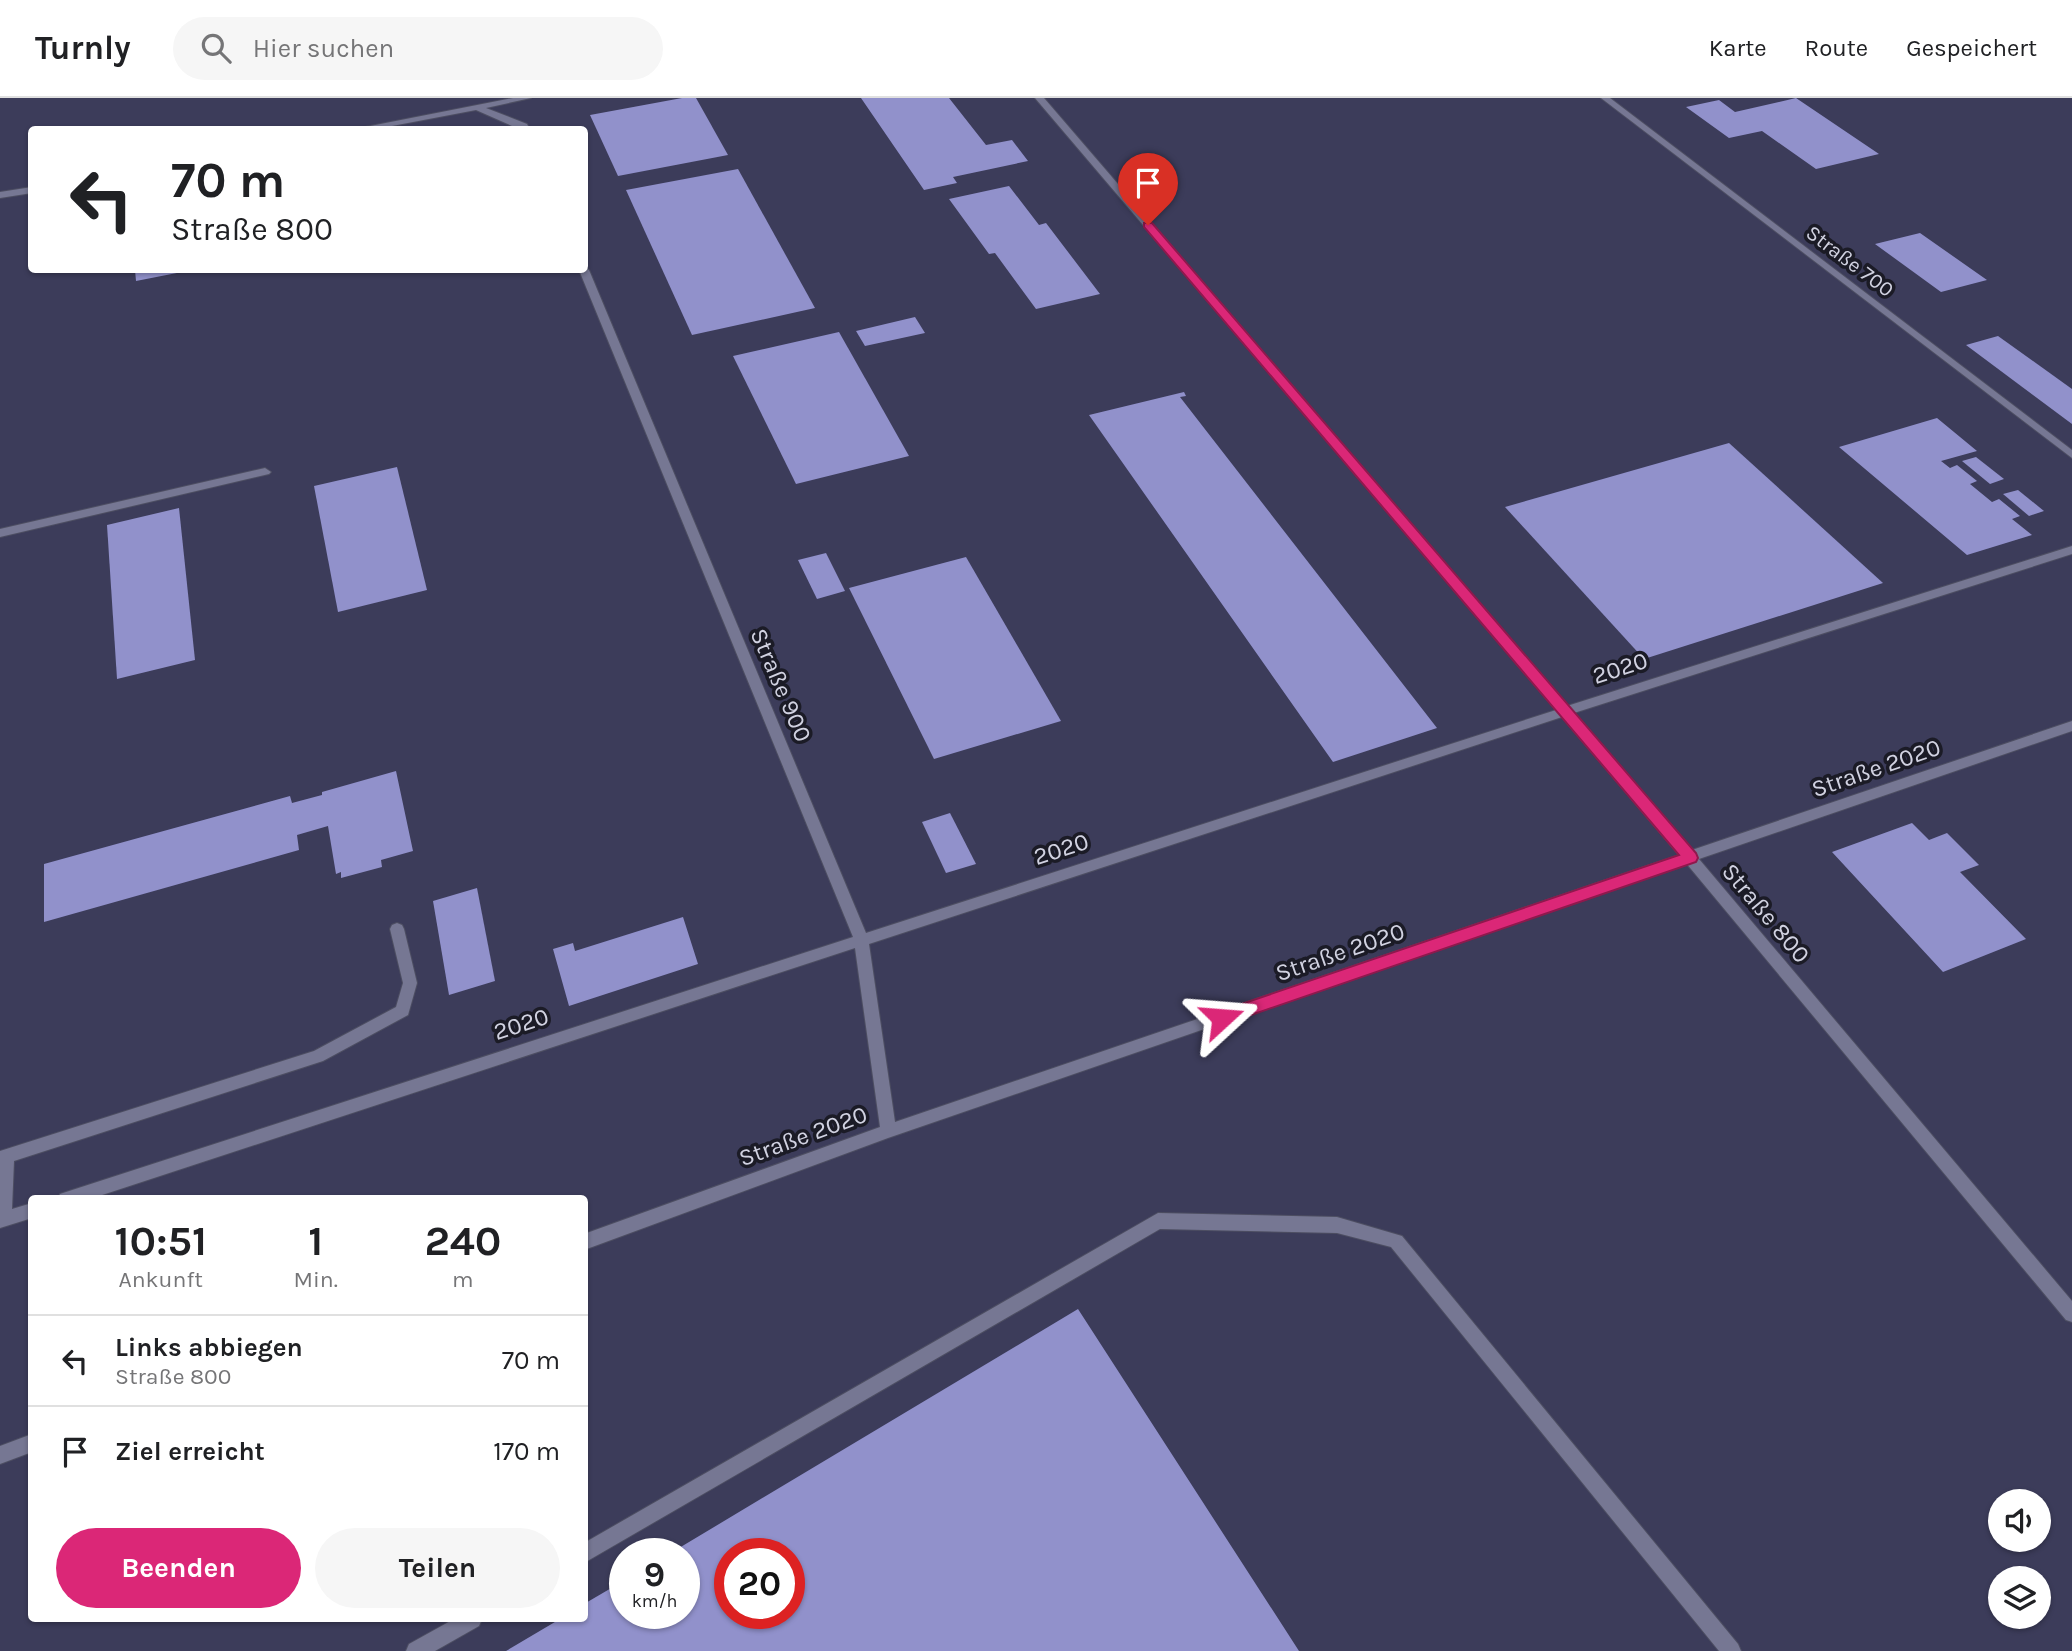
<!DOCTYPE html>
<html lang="de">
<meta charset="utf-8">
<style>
body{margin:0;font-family:Karla,sans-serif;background:#f6f6f6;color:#202124;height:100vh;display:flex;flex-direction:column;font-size:26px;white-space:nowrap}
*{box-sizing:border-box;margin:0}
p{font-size:23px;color:#757577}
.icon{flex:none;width:38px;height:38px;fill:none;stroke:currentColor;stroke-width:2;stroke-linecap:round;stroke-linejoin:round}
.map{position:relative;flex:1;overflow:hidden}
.drawer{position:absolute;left:28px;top:1097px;width:560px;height:427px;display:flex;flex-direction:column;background:#fff;border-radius:7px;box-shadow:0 2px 5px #0004}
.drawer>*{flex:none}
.banner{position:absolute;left:28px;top:28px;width:560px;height:147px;border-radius:7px;box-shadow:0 2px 5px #0004;background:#fff;color:#202124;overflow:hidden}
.tools{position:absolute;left:1988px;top:1391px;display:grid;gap:14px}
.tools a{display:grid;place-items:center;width:63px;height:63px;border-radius:50%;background:#fff;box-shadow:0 2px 5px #0004;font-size:35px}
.speed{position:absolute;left:609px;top:1440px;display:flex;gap:14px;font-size:35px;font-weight:700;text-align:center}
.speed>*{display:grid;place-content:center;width:91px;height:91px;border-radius:50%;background:#fff;box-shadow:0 2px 5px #0004;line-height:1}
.speed small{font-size:18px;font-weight:400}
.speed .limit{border:10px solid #d22;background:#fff;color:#111}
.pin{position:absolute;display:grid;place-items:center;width:60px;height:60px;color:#fff;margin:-72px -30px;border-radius:50% 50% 50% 0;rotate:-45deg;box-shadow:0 0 7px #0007}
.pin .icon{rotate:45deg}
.me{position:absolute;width:77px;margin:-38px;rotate:71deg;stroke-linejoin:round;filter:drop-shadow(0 0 5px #0008)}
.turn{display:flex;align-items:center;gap:24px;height:147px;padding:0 28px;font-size:32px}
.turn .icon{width:91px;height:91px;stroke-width:2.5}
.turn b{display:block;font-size:49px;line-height:60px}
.eta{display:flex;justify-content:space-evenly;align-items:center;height:119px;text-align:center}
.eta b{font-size:42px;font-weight:700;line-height:49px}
.action{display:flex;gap:14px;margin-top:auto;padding:14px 28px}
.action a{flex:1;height:80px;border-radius:42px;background:#db2777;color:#fff;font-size:28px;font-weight:700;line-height:80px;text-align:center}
.action a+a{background:#f6f6f6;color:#202124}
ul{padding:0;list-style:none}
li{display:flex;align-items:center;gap:21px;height:91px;padding:0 28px;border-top:2px solid #e0e0e0}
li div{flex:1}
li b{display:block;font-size:26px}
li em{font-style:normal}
header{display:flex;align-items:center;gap:42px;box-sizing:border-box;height:98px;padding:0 35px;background:#fff;border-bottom:2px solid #e0e0e0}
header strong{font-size:33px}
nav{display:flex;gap:38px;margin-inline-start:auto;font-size:24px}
.search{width:490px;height:63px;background:#f6f6f6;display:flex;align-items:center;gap:18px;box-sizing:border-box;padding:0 24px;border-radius:38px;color:#757577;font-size:26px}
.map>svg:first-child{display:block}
</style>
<header>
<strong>Turnly</strong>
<div class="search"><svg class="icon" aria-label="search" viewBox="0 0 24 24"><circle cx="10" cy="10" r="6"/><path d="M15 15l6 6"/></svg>Hier suchen</div>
<nav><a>Karte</a><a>Route</a><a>Gespeichert</a></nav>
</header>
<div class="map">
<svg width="2072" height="1553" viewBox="0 0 2072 1553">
<rect width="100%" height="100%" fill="#32324b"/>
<path fill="#3c3c5a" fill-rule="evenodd" d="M 0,0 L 2072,0 L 2072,1553 L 0,1553 ZM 32,32 L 584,32 L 584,172 L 32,172 ZM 32,1101 L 584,1101 L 584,1521 L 32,1521 ZM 2000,1404 L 2039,1404 L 2039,1442 L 2000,1442 ZM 625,1456 L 684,1456 L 684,1516 L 625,1516 ZM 730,1456 L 789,1456 L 789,1516 L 730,1516 ZM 2000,1480 L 2039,1480 L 2039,1519 L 2000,1519 Z"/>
<g fill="#9191cb" fill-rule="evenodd">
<polygon points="682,0 696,0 728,57 618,78 590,17"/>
<polygon points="861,0 949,0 986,47 1012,42 1028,63 953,79 957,85 924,92"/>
<polygon points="1796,0 1879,56 1816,71 1762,33 1729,40 1686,9 1719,2 1735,14"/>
<polygon points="738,71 815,210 692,237 626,92"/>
<polygon points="1009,88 1039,127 1046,125 1100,196 1036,211 995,155 989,156 949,101"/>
<polygon points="1920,135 1977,175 1987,182 1941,194 1875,146"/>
<polygon points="135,172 187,172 187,173 136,183"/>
<polygon points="915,219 925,235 865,248 856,233"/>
<polygon points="839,234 909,358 796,386 733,258"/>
<polygon points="1998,238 2072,291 2072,326 1966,247"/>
<polygon points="1184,294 1186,298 1180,299 1437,630 1333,664 1089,317"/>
<polygon points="1937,320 1977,353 1941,363 1950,370 1957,367 1977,383 1970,386 1992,404 1999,401 2020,418 2012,421 2032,437 1967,457 1839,349"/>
<polygon points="1729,345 1883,485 1644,561 1505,409"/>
<polygon points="1976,359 2004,381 1990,386 1962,363"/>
<polygon points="397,369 427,492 338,514 314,388"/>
<polygon points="2018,392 2044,413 2029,418 2003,396"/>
<polygon points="179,410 195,562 117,581 107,427"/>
<polygon points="826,455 845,493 817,501 798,462"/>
<polygon points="966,459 1061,623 934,661 849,490"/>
<polygon points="396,673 413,753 381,762 382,769 341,780 341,774 336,776 328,728 297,737 299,752 44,824 44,766 290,698 292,705 322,697 322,694"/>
<polygon points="950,715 976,766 946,775 922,724"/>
<polygon points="1912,725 1929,742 1947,735 1979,767 1960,774 2026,841 1943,874 1832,754"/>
<polygon points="477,790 495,883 449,897 433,803"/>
<polygon points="683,819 698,866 569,908 553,851 573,845 575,853"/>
<path d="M 1078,1211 L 1299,1553 L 506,1553 L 560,1521 L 584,1521 L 584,1506 L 625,1482 L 625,1516 L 684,1516 L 684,1456 L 669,1456 ZM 730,1456 L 789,1456 L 789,1516 L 730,1516 Z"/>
</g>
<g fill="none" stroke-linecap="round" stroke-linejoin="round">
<defs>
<g id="service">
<polygon points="513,0 531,0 486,10 527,26 530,32 521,32 476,12 371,32 350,32"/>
<path d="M 1035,0 L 1044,0 L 1567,608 L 2072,448 L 2072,456 L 1574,615 L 1692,752 L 2072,623 L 2072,633 L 1699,761 L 2072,1203 L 2072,1224 L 2066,1222 L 1686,765 L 888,1040 L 584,1152 L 584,1136 L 880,1029 L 855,850 L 90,1101 L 58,1101 L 60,1096 L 66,1094 L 853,839 L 579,172 L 584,172 L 584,169 L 589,172 L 866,835 L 1556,612 ZM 1562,619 L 1679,757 L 895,1024 L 869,846 Z"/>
<polygon points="1601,0 1610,0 2072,352 2072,360"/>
<polygon points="32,89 32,95 0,100 0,94"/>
<polygon points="265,370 271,374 269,376 0,439 0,431"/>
<polygon points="397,825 402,827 404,831 417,885 408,917 323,963 14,1063 12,1111 32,1105 32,1120 0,1130 0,1053 314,953 396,909 403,885 390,831 392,827"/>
<polygon points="1158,1115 1337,1119 1402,1138 1738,1546 1741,1553 1719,1553 1391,1149 1337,1135 1160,1131 584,1465 584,1445"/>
<polygon points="32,1336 32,1354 0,1366 0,1348"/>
<polygon points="454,1521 482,1521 479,1528 435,1553 406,1553 409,1546"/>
</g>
</defs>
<use href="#service" stroke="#4d4e62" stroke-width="2"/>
<use href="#service" fill="#767793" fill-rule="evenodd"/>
</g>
<polygon fill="#db2777" stroke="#8e194d" stroke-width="2" points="1144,125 1152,125 1696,755 1698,760 1696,764 1222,927 1215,925 1213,920 1215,915 1679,757 1144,129"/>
<g text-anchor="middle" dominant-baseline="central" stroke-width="7" stroke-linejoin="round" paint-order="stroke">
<g font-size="21" fill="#d1d2e1" stroke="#1b1b26">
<text transform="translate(1850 163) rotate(37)">Straße 700</text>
</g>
<g font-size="24" fill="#d1d2e1" stroke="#1b1b26">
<text transform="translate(1620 570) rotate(-18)">2020</text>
<text transform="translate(781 587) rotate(67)">Straße 900</text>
<text transform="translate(1876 670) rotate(-19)">Straße 2020</text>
<text transform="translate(1061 751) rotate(-18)">2020</text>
<text transform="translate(1766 815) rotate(50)">Straße 800</text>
<text transform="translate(1340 854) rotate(-19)">Straße 2020</text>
<text transform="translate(521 926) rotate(-18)">2020</text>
<text transform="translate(803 1038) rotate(-20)">Straße 2020</text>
</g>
</g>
</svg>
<div class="tools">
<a><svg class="icon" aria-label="sound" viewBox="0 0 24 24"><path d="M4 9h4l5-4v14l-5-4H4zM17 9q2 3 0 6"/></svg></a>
<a><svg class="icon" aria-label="layers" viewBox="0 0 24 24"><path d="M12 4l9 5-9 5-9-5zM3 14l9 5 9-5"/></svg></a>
</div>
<div class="speed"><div>9<small>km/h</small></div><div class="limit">20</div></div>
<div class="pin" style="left:1148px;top:127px;background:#d93025"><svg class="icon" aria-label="arrive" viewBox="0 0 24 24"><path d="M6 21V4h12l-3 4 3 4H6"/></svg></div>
<svg class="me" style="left:1222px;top:920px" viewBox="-20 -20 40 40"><path d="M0-17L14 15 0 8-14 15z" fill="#db2777" stroke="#fff" stroke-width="4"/></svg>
<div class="banner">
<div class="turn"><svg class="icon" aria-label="left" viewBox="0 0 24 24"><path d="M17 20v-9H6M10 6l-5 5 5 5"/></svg><div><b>70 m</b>Straße 800</div></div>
</div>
<section class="drawer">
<div class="eta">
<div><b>10:51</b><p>Ankunft</p></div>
<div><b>1</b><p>Min.</p></div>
<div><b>240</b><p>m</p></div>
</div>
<ul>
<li><svg class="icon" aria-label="left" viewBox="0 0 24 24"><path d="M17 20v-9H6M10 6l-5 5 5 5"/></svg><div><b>Links abbiegen</b><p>Straße 800</p></div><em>70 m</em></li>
<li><svg class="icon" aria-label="arrive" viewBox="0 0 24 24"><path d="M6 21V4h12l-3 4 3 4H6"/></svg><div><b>Ziel erreicht</b></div><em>170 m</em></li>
</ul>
<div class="action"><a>Beenden</a><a>Teilen</a></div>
</section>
</div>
